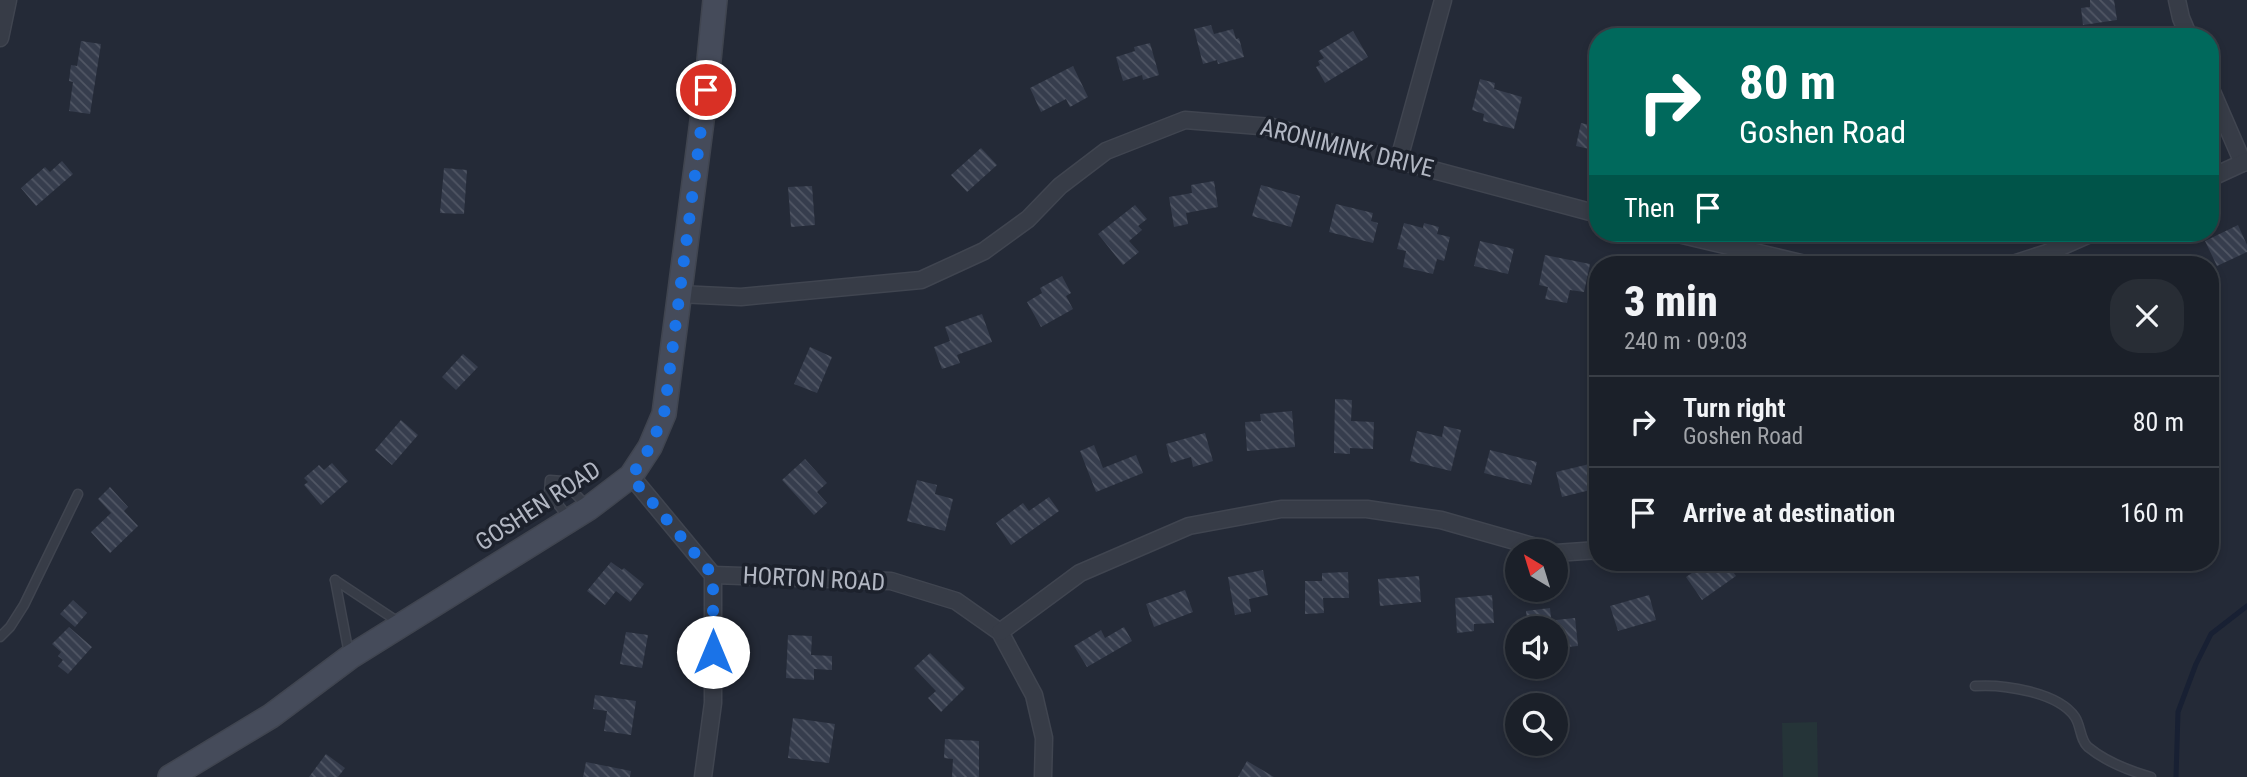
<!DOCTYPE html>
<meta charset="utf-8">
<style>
body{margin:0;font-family:"Roboto Condensed",sans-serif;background:#282d35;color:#f1f3f6;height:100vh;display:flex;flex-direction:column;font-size:26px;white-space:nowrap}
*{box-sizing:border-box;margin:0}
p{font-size:23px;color:#a0a3a8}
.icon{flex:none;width:38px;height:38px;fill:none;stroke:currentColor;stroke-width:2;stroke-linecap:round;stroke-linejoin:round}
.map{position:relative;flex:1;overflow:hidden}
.details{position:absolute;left:1589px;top:256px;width:630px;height:315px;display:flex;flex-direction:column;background:#1b2029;border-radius:28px;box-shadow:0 4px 10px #0003,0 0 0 2px #393e46}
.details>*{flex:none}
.hud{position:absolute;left:1589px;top:28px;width:630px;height:214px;border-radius:28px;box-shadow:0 4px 10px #0003,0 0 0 2px #393e46;background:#00695c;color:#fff;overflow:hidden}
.needle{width:46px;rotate:322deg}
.fabs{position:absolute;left:1505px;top:539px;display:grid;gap:14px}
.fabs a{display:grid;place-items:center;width:63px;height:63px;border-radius:50%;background:#1b2029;box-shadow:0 4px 10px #0003,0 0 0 2px #393e46;font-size:35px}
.pin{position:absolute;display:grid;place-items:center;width:60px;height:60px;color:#fff;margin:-30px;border:4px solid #fff;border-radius:50%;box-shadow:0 2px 7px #0007}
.me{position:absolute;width:77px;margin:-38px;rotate:0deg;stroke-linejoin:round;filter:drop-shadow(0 0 5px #0008)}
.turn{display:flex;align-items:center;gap:24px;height:147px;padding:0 35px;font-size:32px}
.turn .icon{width:91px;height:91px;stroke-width:2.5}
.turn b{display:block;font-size:49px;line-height:60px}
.then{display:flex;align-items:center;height:66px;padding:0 35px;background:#0003;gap:14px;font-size:26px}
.round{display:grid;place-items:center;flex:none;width:74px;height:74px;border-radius:28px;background:#282d35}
.head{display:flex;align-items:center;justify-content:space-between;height:119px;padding:0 35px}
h1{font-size:42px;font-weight:800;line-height:52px}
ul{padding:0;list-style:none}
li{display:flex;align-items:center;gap:21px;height:91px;padding:0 35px;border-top:2px solid #393e46}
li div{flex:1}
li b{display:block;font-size:26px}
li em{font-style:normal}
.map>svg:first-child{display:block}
</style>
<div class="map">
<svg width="2247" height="777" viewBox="0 0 2247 777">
<defs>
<pattern id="building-back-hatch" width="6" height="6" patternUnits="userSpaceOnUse" patternTransform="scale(1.75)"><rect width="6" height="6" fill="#363d4d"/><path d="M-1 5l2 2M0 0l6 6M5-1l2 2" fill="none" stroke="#515765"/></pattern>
</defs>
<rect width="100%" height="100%" fill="#242a37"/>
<polygon fill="#253438" points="1817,722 1818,777 1783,777 1782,723"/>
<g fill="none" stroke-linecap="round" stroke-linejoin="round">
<polyline stroke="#182033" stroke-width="5" points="2176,777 2178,712 2196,664 2211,634 2247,606"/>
</g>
<g fill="url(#building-back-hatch)">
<polygon points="2090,0 2114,0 2117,20 2083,25 2081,8 2090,7"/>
<polygon points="1211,25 1214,34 1233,29 1236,39 1239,38 1244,57 1218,64 1217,60 1203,64 1194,29"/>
<polygon points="1353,31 1368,57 1325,83 1316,67 1320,65 1318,61 1324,58 1319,51"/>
<polygon points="81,41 101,44 90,114 69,111 73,82 69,81 71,65 77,66"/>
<polygon points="1150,43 1159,75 1143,80 1142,75 1123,81 1116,57 1135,51 1134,47"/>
<polygon points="1073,66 1088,97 1070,107 1066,99 1041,112 1030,88"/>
<polygon points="1480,79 1495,83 1494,89 1522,97 1514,129 1483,121 1484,114 1472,110"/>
<polygon points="1581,123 1598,127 1598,151 1576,146"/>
<polygon points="981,148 997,165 967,192 951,175"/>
<polygon points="62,161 73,174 36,206 21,188 45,167 50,172"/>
<polygon points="444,168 467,170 464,214 440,213"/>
<polygon points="1214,181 1218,207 1186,213 1188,224 1174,227 1169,197 1192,193 1191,185"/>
<polygon points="1261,185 1300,196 1291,227 1252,216"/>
<polygon points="812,186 815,225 791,227 788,187"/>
<polygon points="1336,204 1373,213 1371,221 1378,223 1373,243 1329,232"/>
<polygon points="1135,205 1147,219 1138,226 1142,230 1129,241 1139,252 1123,265 1098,234"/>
<polygon points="1404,223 1423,228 1424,223 1439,227 1437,234 1450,237 1444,261 1437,259 1433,274 1403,267 1406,251 1397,249"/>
<polygon points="2238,225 2247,245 2247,252 2217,266 2205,241"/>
<polygon points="1480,241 1514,249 1508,274 1474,266"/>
<polygon points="1545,255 1590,264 1584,292 1570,290 1567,303 1545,299 1548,287 1539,285"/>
<polygon points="1062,276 1071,293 1066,296 1073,309 1041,327 1027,302 1042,293 1040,288"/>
<polygon points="982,314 992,342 957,355 960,363 942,369 934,347 950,341 945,327"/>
<polygon points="810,347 832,357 817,393 794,384"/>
<polygon points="463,354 478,367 456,390 442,377"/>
<polygon points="1335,399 1352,400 1351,421 1374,422 1373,449 1350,448 1350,454 1334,453"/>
<polygon points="1292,411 1295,447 1247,451 1245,422 1261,421 1260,414"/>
<polygon points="401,420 418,435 392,465 375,450"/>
<polygon points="1444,426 1461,430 1451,471 1410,461 1417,431 1442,437"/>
<polygon points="1205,433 1213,461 1193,467 1191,457 1171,463 1166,444"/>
<polygon points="1094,445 1103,468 1136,455 1143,473 1096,492 1080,451"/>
<polygon points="1490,450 1537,462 1531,485 1484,473"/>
<polygon points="805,459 827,483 817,492 827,503 814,515 782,480"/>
<polygon points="1598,462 1598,488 1562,497 1556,472"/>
<polygon points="332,463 348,481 321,505 304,485 308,482 304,478 319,465 324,470"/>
<polygon points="917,480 937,485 935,494 953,499 945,531 907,521"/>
<polygon points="110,487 128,507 124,511 138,526 110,553 91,532 111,513 98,499"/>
<polygon points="1049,497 1059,511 1011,545 996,523 1023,503 1029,511"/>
<polygon points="611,562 622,570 624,568 644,584 630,602 616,591 605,605 587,591"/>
<polygon points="1708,562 1726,562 1736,576 1702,600 1686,577"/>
<polygon points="1263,570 1268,595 1249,599 1251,612 1235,615 1228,577"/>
<polygon points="1348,572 1349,598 1323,598 1324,613 1305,614 1305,581 1322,581 1322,573"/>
<polygon points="1419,576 1421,602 1380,606 1378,579"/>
<polygon points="1185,590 1193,612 1154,627 1146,604"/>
<polygon points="1492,595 1494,623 1474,624 1474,631 1457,633 1455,598"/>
<polygon points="1649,595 1656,620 1618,631 1610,606"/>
<polygon points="73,600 87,613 75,627 60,614"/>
<polygon points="1550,608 1552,628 1528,628 1526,611"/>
<polygon points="1575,618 1578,646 1556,648 1556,620"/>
<polygon points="69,627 92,647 68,674 58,666 63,660 58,656 61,652 52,644"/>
<polygon points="1124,627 1132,641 1087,667 1074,646 1101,630 1105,638"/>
<polygon points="626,632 648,635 642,668 620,664"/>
<polygon points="788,635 812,636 811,655 832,656 832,670 814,669 814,680 786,678"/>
<polygon points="930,653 965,688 941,712 928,698 936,691 914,668"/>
<polygon points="595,695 636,701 631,735 604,731 607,711 593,709"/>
<polygon points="793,718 835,724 829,763 788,758"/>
<polygon points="945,739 979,741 979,777 952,777 953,759 944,758"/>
<polygon points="326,754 345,768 338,777 309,777"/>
<polygon points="1247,761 1274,777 1238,777"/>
<polygon points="586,762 631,771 630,777 583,777"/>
</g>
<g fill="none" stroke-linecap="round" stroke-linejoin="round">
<defs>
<g id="lane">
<polyline points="568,517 549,493 550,480 563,481 587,506"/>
<polyline points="335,580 400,623"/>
<polyline points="335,580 349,654"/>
<polyline points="0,637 10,627 24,605 78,494"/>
<path d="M 1975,686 C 2003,684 2058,692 2075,717 C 2081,726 2080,740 2088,747 C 2105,761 2130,771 2151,777"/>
</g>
<g id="street">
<polyline points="2177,0 2181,18 2189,37"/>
<polyline points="0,38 8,0"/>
<polyline points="2210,87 2243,163"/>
<polyline points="1399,159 1443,0"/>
<polyline points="2210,178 2247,161"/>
<polyline points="1674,233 1805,264"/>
<polyline points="2013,264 2047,253 2092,233"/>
<polyline points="679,294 741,297 921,280 984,251 1028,219 1060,186 1106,151 1185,120 1272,127 1598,214"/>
<polyline points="631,476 713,575 713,703 703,777"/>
<polyline points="1556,553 1598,550"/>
<polyline points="713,575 891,581 956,601 1000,632 1034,695 1044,738 1043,777"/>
<polyline points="1000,632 1080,573 1189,526 1281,509 1367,509 1441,520 1550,551"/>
</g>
<polyline id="secondary" points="170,777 271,716 350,657 589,508 631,476 650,447 664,414 706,90 715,0"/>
</defs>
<use href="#lane" stroke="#404550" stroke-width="11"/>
<use href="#street" stroke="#404550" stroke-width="19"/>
<use href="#secondary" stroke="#404550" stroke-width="26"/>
<use href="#lane" stroke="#373c47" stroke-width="8"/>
<use href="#street" stroke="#373c47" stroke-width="16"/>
<use href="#secondary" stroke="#454b5a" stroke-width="23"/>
</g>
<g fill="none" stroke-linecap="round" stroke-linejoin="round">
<polyline stroke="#1a73e8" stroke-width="12" stroke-dasharray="0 21.6" points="706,90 664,414 650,447 631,477 713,575 713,652"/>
</g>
<g text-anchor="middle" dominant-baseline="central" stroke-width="7" stroke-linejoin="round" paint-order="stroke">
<g font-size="24" fill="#b2b7c3" stroke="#1c212c">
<text transform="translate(1347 148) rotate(14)">ARONIMINK DRIVE</text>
<text transform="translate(538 506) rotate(-33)">GOSHEN ROAD</text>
<text transform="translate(814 579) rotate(3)">HORTON ROAD</text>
</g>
</g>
</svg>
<div class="fabs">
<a><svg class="needle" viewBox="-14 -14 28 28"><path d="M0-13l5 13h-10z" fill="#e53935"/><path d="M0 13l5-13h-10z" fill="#a0a3a8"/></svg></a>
<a><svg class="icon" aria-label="sound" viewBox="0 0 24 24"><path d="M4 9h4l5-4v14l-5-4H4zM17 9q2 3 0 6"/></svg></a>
<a><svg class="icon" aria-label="search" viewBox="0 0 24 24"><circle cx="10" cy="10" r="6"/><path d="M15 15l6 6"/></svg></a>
</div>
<div class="pin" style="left:706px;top:90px;background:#d93025"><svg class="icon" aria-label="arrive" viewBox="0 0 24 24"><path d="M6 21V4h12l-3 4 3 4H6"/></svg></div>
<svg class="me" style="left:713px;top:652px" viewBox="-20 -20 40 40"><circle r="19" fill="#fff"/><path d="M0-13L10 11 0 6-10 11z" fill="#1a73e8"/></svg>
<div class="hud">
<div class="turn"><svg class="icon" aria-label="right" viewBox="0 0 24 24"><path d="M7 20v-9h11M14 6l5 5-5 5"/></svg><div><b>80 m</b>Goshen Road</div></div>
<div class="then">Then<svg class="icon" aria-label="arrive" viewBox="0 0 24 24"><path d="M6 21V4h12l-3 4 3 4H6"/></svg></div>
</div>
<section class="details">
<div class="head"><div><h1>3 min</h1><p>240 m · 09:03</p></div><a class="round"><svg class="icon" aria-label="close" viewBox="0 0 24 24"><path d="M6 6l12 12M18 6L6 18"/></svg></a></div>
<ul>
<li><svg class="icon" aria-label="right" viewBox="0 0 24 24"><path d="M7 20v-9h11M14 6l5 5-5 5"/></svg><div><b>Turn right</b><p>Goshen Road</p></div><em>80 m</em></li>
<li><svg class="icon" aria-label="arrive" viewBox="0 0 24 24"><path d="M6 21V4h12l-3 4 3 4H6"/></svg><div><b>Arrive at destination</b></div><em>160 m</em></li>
</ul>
</section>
</div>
